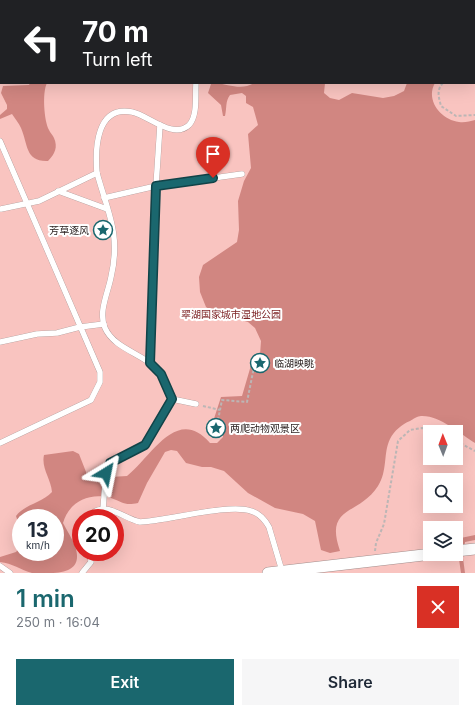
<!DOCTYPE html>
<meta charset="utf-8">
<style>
body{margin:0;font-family:Inter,"Noto Sans SC",sans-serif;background:#f6f6f7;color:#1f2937;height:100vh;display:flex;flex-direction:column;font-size:15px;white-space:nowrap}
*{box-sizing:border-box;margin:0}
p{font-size:13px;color:#747a83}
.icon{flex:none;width:22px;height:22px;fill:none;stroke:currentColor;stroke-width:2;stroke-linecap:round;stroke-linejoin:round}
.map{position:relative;height:573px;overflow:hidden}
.sheet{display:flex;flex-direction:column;background:#fff;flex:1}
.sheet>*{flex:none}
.hud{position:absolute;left:0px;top:0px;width:475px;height:84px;box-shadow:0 4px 16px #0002;background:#202124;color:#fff;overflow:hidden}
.needle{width:26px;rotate:359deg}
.tools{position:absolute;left:423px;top:425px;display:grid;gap:8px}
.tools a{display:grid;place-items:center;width:40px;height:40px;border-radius:0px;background:#fff;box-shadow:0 4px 16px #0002;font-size:20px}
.speed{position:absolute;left:12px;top:509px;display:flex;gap:8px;font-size:20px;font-weight:700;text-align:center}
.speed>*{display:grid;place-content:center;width:52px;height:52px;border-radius:50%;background:#fff;box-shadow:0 4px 16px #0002;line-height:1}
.speed small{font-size:10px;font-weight:400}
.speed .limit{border:6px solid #d22;background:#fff;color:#111}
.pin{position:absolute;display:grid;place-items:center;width:34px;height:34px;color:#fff;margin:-41px -17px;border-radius:50% 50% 50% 0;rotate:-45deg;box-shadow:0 0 4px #0007}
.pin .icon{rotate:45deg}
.me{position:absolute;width:44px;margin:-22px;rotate:35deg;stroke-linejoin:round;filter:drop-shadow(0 0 3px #0008)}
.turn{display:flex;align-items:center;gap:14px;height:84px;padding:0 16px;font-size:18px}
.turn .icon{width:52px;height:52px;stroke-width:2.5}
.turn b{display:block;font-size:28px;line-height:34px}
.round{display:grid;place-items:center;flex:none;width:42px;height:42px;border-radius:0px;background:#f6f6f7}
.summary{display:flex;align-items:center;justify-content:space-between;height:68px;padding:0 16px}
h1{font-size:24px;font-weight:600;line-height:30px;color:#1a676e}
.cta{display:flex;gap:8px;margin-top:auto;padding:8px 16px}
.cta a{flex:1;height:46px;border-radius:0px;background:#1a676e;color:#fff;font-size:16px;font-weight:600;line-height:46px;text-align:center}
.cta a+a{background:#f6f6f7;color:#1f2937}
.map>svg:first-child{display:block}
</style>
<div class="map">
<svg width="475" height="573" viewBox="0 0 475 573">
<rect width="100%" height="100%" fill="#fdf8f7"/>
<path fill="#f9c4c0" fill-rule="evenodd" d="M 0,0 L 475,0 L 475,573 L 0,573 ZM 1,1 L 474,1 L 474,83 L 1,83 ZM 430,432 L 456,432 L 456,458 L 430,458 ZM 430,480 L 456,480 L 456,506 L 430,506 ZM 21,518 L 55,518 L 55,552 L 21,552 ZM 81,518 L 115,518 L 115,552 L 81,552 ZM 430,528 L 456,528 L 456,554 L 430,554 Z"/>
<g fill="#d18681">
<path d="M 30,83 L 47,83 C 42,92 44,121 49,130 C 50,133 53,135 54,138 C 58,147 55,154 48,161 C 25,162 28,144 21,128 C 19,123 15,119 12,114 L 0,119 L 0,115 L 7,109 L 7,105 L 1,93 L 3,86 L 29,85 Z"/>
<path d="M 214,83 C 229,84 241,91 254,83 L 325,83 L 324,93 L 330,98 L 339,100 L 352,93 L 383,98 L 394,96 L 404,91 L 407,83 L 435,83 C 425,100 441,120 459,122 C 465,123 470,121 475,120 L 475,443 C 460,434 440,415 421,416 C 418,416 413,419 410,421 C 402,424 394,431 390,439 C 383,453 388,470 378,486 C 359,516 324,505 340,551 L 330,553 L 321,550 L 315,521 L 303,514 L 275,508 L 248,493 L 224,471 L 211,467 L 202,467 L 186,463 L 177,451 L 171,450 L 165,452 L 147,483 L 138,503 C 124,506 123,502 111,498 C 89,492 69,502 63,523 C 67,531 72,538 75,546 C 83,569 66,573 48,573 C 43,573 37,573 32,573 C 21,570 12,563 0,562 L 0,557 L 16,552 L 21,546 L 21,552 L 55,552 L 55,518 L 21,518 L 21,531 L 16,516 C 25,504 42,503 52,492 C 51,479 41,468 44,455 L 73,451 L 79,454 L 88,477 L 93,478 L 127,476 C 152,456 177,405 210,443 L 217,443 L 223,437 L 223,433 L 210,431 L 221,397 L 242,396 L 254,355 L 260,355 L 261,341 L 255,328 L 248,322 L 238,319 L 233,312 L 228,311 L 212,311 L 206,307 L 200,292 L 199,277 L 203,265 L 237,242 L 239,230 L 238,201 L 244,181 L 251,168 L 248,134 L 258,125 L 253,107 L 246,103 L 246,96 L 242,93 L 230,95 C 225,102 227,108 225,116 L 223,116 L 221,105 L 208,93 L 211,84 Z"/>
<polygon points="475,535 475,540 465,542 463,558 465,573 461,573 456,539"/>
</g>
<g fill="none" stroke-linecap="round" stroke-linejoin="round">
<defs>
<g id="service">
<polyline points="294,1 298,0"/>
<path d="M 196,83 C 195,94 198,116 189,125 C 173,140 148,115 132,112 C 96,105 95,149 97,173 C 108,213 121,235 111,277 C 108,293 98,312 105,328 C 114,348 140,353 155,367 C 164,375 168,388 172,399 L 196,404"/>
<polyline points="0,141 100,372 100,382 91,400 0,443"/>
<polyline points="58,191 107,209"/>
<polyline points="104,198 156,186 242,174"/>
<polyline points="1,209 39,201 97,173"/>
<polyline points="0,342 37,334 57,333 80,327 104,324"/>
<polyline points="150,363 156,186 160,125"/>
<polyline points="103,509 106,473 110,463 145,445 172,399"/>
<path d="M 87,518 C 104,498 122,518 140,522 C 167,521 229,503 251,511 C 259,513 265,520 269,527 L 282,571"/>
<polyline points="0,566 10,573"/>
<polyline points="82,573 91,562 90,552"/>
</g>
<g id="minor">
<polyline points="456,551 475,549"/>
<polyline points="268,573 432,554"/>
</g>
</defs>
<use href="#service" stroke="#a38e8c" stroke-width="6"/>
<use href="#minor" stroke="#a38e8c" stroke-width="12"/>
<g stroke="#bcb6b5" stroke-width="2" stroke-dasharray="3 2" stroke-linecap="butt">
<polyline points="261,0 262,1"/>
<polyline points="350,0 350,1"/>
<path d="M 443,83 C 436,90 439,98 441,106 L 456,116 L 475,115"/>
<polyline points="203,406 220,410"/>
<polyline points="216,430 222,400 247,402 255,362"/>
<polyline points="456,441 475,451"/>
<polyline points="375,551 376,543 384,524 398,441 410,430 422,428 436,432"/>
</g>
<use href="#service" stroke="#fff" stroke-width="5.5"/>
<use href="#minor" stroke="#fff" stroke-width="11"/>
</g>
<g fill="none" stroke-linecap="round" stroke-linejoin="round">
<defs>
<polyline id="route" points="106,473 110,463 145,445 172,399 161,374 150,363 156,186 213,178"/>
</defs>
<use href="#route" stroke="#114348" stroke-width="10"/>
<use href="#route" stroke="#1a676e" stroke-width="7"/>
</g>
<defs>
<symbol id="sight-ring" viewBox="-11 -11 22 22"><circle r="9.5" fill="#fff" stroke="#1a676e" stroke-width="1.5"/><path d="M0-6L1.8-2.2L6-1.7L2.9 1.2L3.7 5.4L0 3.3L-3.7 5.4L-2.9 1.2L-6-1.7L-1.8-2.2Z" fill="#1a676e"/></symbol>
</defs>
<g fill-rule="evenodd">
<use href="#sight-ring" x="92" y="219" width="22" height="22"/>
<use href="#sight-ring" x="249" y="352" width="22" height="22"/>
<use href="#sight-ring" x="205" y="417" width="22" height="22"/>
</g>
<g text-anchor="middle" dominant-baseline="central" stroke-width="4" stroke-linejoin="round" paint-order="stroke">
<g font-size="10" fill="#2c2322" stroke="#fff" text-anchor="start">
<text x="89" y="230" text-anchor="end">芳草逐风</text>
<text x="274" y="363">临湖映眺</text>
<text x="230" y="428">两爬动物观景区</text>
</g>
<g font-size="10" fill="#7d2325" stroke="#fff">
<text x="231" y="314">翠湖国家城市湿地公园</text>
</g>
</g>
</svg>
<div class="tools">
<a><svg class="needle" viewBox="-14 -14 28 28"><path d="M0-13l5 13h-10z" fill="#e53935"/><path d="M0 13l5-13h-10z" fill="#747a83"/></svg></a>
<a><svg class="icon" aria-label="search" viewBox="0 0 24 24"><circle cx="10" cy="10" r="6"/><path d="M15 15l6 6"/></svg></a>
<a><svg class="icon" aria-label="layers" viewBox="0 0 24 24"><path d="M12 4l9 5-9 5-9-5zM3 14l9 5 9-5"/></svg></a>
</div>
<div class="speed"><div>13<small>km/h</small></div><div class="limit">20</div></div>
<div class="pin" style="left:213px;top:178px;background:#d93025"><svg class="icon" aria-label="arrive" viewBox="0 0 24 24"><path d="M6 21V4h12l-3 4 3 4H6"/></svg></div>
<svg class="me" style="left:106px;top:473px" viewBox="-20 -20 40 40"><path d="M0-17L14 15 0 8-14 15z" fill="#1a676e" stroke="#fff" stroke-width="4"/></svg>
<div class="hud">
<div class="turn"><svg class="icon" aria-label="left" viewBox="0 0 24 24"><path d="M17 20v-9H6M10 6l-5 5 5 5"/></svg><div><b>70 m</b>Turn left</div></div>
</div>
</div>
<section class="sheet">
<div class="summary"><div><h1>1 min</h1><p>250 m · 16:04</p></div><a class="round" style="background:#d93025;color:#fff"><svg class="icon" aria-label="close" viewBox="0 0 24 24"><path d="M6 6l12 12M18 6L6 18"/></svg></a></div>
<div class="cta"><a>Exit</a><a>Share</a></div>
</section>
